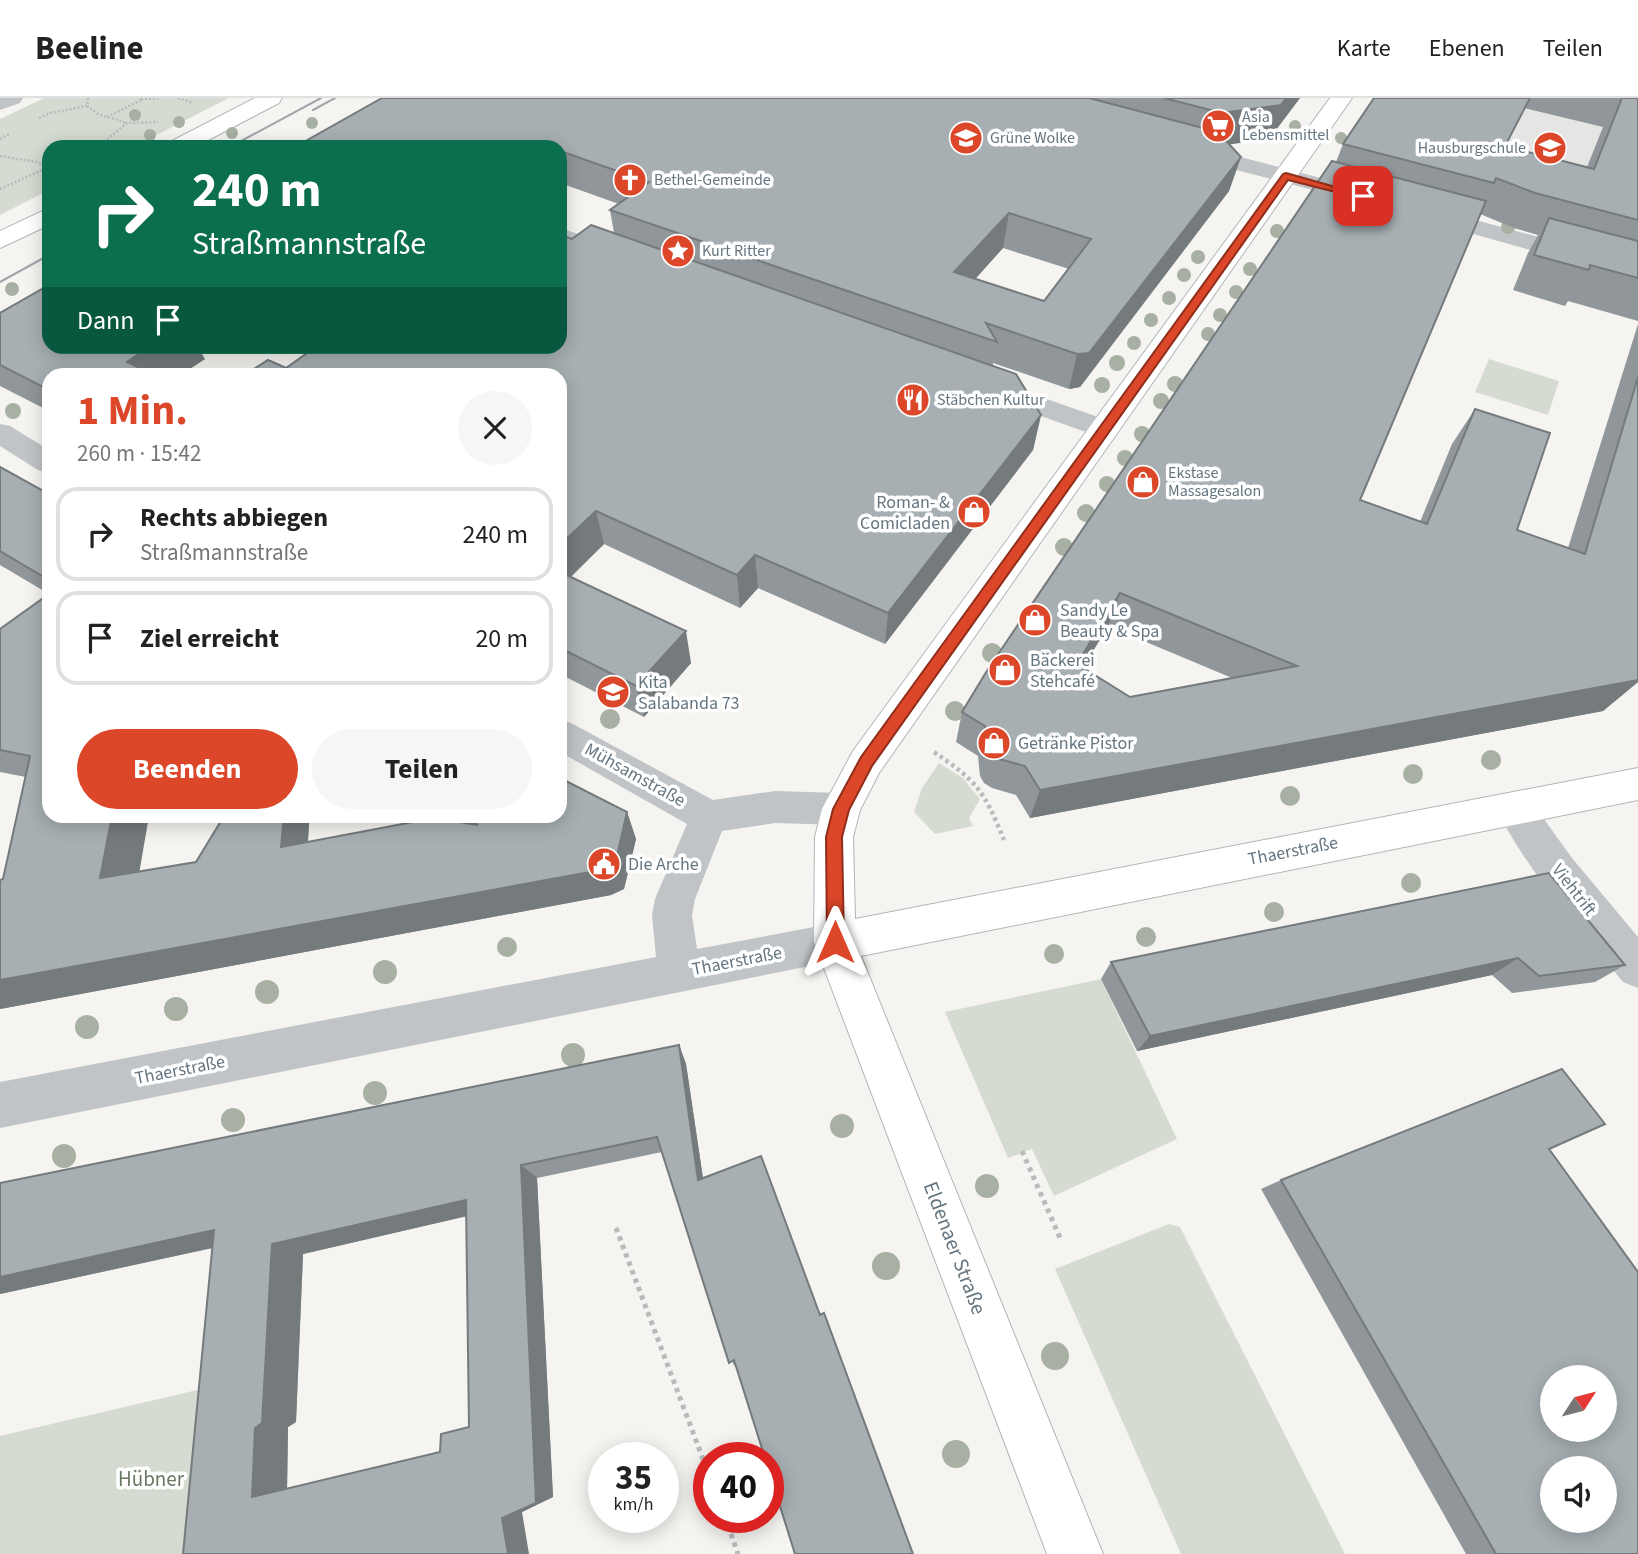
<!DOCTYPE html>
<html lang="de">
<meta charset="utf-8">
<style>
body{margin:0;font-family:"Source Sans 3",sans-serif;background:#f6f6f6;color:#222;height:100vh;display:flex;flex-direction:column;font-size:26px;white-space:nowrap}
*{box-sizing:border-box;margin:0}
p{font-size:23px;color:#767676}
.icon{flex:none;width:38px;height:38px;fill:none;stroke:currentColor;stroke-width:2;stroke-linecap:round;stroke-linejoin:round}
.map{position:relative;flex:1;overflow:hidden}
.side{position:absolute;left:42px;top:270px;width:525px;height:455px;display:flex;flex-direction:column;background:#fff;border-radius:21px;box-shadow:0 4px 18px #0003}
.side>*{flex:none}
.banner{position:absolute;left:42px;top:42px;width:525px;height:214px;border-radius:21px;box-shadow:0 4px 18px #0003;background:#0b6e4f;color:#fff;overflow:hidden}
.needle{width:46px;rotate:54deg}
.controls{position:absolute;left:1540px;top:1267px;display:grid;gap:14px}
.controls a{display:grid;place-items:center;width:77px;height:77px;border-radius:50%;background:#fff;box-shadow:0 4px 18px #0003;font-size:35px}
.speed{position:absolute;left:588px;top:1344px;display:flex;gap:14px;font-size:35px;font-weight:700;text-align:center}
.speed>*{display:grid;place-content:center;width:91px;height:91px;border-radius:50%;background:#fff;box-shadow:0 4px 18px #0003;line-height:1}
.speed small{font-size:18px;font-weight:400}
.speed .limit{border:10px solid #d22;background:#fff;color:#111}
.pin{position:absolute;display:grid;place-items:center;width:60px;height:60px;color:#fff;margin:-30px;border-radius:14px;box-shadow:0 4px 10px #0006}
.me{position:absolute;width:77px;margin:-38px;rotate:0deg;stroke-linejoin:round;filter:drop-shadow(0 0 5px #0008)}
.turn{display:flex;align-items:center;gap:24px;height:147px;padding:0 35px;font-size:32px}
.turn .icon{width:91px;height:91px;stroke-width:2.5}
.turn b{display:block;font-size:49px;line-height:60px}
.then{display:flex;align-items:center;height:66px;padding:0 35px;background:#0003;gap:14px;font-size:26px}
.round{display:grid;place-items:center;flex:none;width:74px;height:74px;border-radius:37px;background:#f6f6f6}
.summary{display:flex;align-items:center;justify-content:space-between;height:119px;padding:0 35px}
h1{font-size:42px;font-weight:700;line-height:52px;color:#dc4629}
.primary-button{display:flex;gap:14px;margin-top:auto;padding:14px 35px}
.primary-button a{flex:1;height:80px;border-radius:42px;background:#dc4629;color:#fff;font-size:28px;font-weight:700;line-height:80px;text-align:center}
.primary-button a+a{background:#f6f6f6;color:#222}
ul{padding:0;list-style:none}
li{display:flex;align-items:center;gap:21px;height:94px;margin:0 14px 10px;padding:0 21px;border:4px solid #e0e0e0;border-radius:21px}
li div{flex:1}
li b{display:block;font-size:26px}
li em{font-style:normal}
header{display:flex;align-items:center;gap:42px;box-sizing:border-box;height:98px;padding:0 35px;background:#fff;border-bottom:2px solid #e0e0e0}
header strong{font-size:33px}
nav{display:flex;gap:38px;margin-inline-start:auto;font-size:24px}
.map>svg:first-child{display:block}
</style>
<header>
<strong>Beeline</strong>
<nav><a>Karte</a><a>Ebenen</a><a>Teilen</a></nav>
</header>
<div class="map">
<svg width="1638" height="1456" viewBox="0 0 1638 1456">
<rect width="100%" height="100%" fill="#f5f4f1"/>
<polygon fill="#e5e6e4" points="1382,0 1638,0 1638,95 1397,33"/>
<g fill="#d6dbd2">
<polygon points="44,0 229,0 133,49 49,49 49,92 0,117 0,21"/>
<polygon points="1489,261 1559,283 1548,317 1475,294"/>
<polygon points="939,665 963,680 980,701 969,720 973,728 935,736 914,714 922,690"/>
<polygon points="1101,881 1177,1041 1054,1098 1032,1051 1008,1060 945,914"/>
<polygon points="1169,1126 1180,1129 1345,1456 1181,1456 1055,1171"/>
<polygon points="236,1283 222,1456 0,1456 0,1338"/>
</g>
<g fill="none" stroke-linecap="round" stroke-linejoin="round">
<defs>
<polygon id="secondary" points="1330,0 1352,0 879,675 860,712 853,739 855,821 1638,670 1638,702 861,858 1103,1456 1047,1456 814,844 815,739 822,711 853,653"/>
<g id="primary">
<polygon points="255,0 282,0 279,5 195,49 167,49 170,44"/>
<polygon points="49,110 49,127 0,150 0,133"/>
</g>
</defs>
<use href="#secondary" stroke="#b0b6ba" stroke-width="2"/>
<use href="#primary" stroke="#b1b6b9" stroke-width="2"/>
<g stroke="#b8bbbd" stroke-width="2.5" stroke-dasharray="2 2" stroke-linecap="butt">
<polyline points="178,0 193,5"/>
<polyline points="141,1 158,0"/>
<polyline points="87,8 98,16 127,25"/>
<polyline points="107,19 141,2"/>
<polyline points="39,20 50,15 87,8 88,0"/>
<polyline points="0,41 9,36"/>
<polyline points="98,49 127,25 158,24"/>
<polyline points="0,58 37,64 49,70 48,88"/>
<polyline points="0,91 49,69"/>
</g>
<path stroke="#b8bbbd" stroke-width="4.5" stroke-dasharray="3.5 3.5" stroke-linecap="butt" d="M 934,654 C 978,684 984,693 1004,742"/>
<g stroke="#b8bbbd" stroke-width="5" stroke-dasharray="4.5 4.5" stroke-linecap="butt">
<polyline points="1022,1053 1061,1142"/>
<polyline points="616,1130 709,1377"/>
<polyline points="725,1419 738,1456"/>
</g>
<g fill="#c0c4c7" fill-rule="evenodd">
<polygon points="0,0 23,0 20,5 0,12"/>
<polygon points="1187,45 1374,94 1378,99 1374,104 1366,106 1179,57 1176,52 1179,47"/>
<polygon points="1424,108 1638,166 1638,182 1416,120 1412,115 1416,110"/>
<polygon points="560,130 630,153 634,158 630,163 621,166 560,145"/>
<polygon points="984,279 1115,325 1120,332 1115,339 1105,341 974,294 970,288 974,282"/>
<polygon points="0,326 10,328 49,352 49,375 38,372 0,348"/>
<polygon points="560,621 573,626 713,702 775,693 841,695 854,700 860,711 854,722 841,727 775,725 722,733 695,801 692,817 697,851 835,825 850,831 856,844 850,857 835,863 0,1030 0,984 656,859 652,817 655,801 687,726 560,654"/>
<path d="M 1515,694 L 1528,699 L 1572,760 L 1638,839 L 1638,890 L 1623,884 C 1579,829 1527,774 1496,710 L 1502,699 Z"/>
</g>
<use href="#secondary" fill="#fff" fill-rule="evenodd"/>
<use href="#primary" fill="#fff" fill-rule="evenodd"/>
<g stroke="#9fa6aa" stroke-width="2">
<polyline points="313,12 335,0"/>
<polyline points="230,49 321,0"/>
<polyline points="0,184 49,157"/>
</g>
</g>
<g fill="#a8b0a3">
<circle cx="135" cy="17" r="6"/>
<circle cx="179" cy="24" r="6"/>
<circle cx="312" cy="25" r="6"/>
<circle cx="1295" cy="28" r="6"/>
<circle cx="232" cy="35" r="6"/>
<circle cx="150" cy="37" r="6"/>
<circle cx="1341" cy="40" r="6"/>
<circle cx="1508" cy="129" r="7"/>
<circle cx="1277" cy="133" r="7"/>
<circle cx="1198" cy="159" r="7"/>
<circle cx="1250" cy="171" r="7"/>
<circle cx="1184" cy="177" r="7"/>
<circle cx="12" cy="191" r="7"/>
<circle cx="1236" cy="194" r="7"/>
<circle cx="1169" cy="200" r="7"/>
<circle cx="1220" cy="217" r="7"/>
<circle cx="1151" cy="222" r="7"/>
<circle cx="1208" cy="236" r="7"/>
<circle cx="1134" cy="245" r="7"/>
<circle cx="1117" cy="265" r="8"/>
<circle cx="1175" cy="286" r="8"/>
<circle cx="1102" cy="287" r="8"/>
<circle cx="1161" cy="303" r="8"/>
<circle cx="13" cy="313" r="8"/>
<circle cx="1142" cy="336" r="8"/>
<circle cx="1125" cy="360" r="8"/>
<circle cx="1107" cy="386" r="8"/>
<circle cx="1086" cy="415" r="9"/>
<circle cx="1064" cy="449" r="9"/>
<circle cx="992" cy="555" r="10"/>
<circle cx="955" cy="613" r="10"/>
<circle cx="610" cy="621" r="10"/>
<circle cx="1491" cy="662" r="10"/>
<circle cx="1413" cy="676" r="10"/>
<circle cx="1290" cy="698" r="10"/>
<circle cx="1411" cy="785" r="10"/>
<circle cx="1274" cy="814" r="10"/>
<circle cx="1146" cy="839" r="10"/>
<circle cx="507" cy="849" r="10"/>
<circle cx="1054" cy="856" r="10"/>
<circle cx="385" cy="874" r="12"/>
<circle cx="267" cy="894" r="12"/>
<circle cx="176" cy="911" r="12"/>
<circle cx="87" cy="929" r="12"/>
<circle cx="573" cy="957" r="12"/>
<circle cx="375" cy="995" r="12"/>
<circle cx="233" cy="1022" r="12"/>
<circle cx="842" cy="1028" r="12"/>
<circle cx="64" cy="1058" r="12"/>
<circle cx="987" cy="1088" r="12"/>
<circle cx="886" cy="1168" r="14"/>
<circle cx="1055" cy="1258" r="14"/>
<circle cx="956" cy="1356" r="14"/>
</g>
<g fill="#90969a" fill-rule="evenodd">
<path d="M 382,0 L 1300,0 L 1269,41 L 1229,46 L 1241,59 L 1229,93 L 1080,289 L 1069,291 L 993,265 L 993,268 L 1041,317 L 1033,352 L 885,546 L 758,490 L 740,510 L 604,446 L 571,479 L 691,565 L 644,619 L 560,576 L 560,276 L 286,270 L 572,141 L 614,135 L 610,112 L 619,106 L 560,85 L 560,49 L 295,49 ZM 1003,150 L 1069,171 L 1044,203 L 975,181 Z"/>
<path d="M 1374,0 L 1638,0 L 1638,223 L 1568,203 L 1565,208 L 1513,192 L 1528,155 L 1538,137 L 1514,130 L 1480,116 L 1360,402 L 1420,424 L 1452,346 L 1475,311 L 1517,432 L 1568,450 L 1638,226 L 1638,584 L 1603,613 L 1030,720 L 1016,697 L 992,690 L 984,685 L 980,678 L 978,658 L 956,644 L 962,614 L 1336,64 L 1343,46 ZM 1524,10 L 1603,29 L 1587,69 L 1505,48 ZM 1108,528 L 1232,580 L 1130,599 L 1083,569 Z"/>
<polygon points="0,215 205,261 182,276 49,276 49,313 0,288"/>
<polygon points="0,369 49,396 49,718 139,773 196,764 309,725 308,744 435,720 430,718 560,718 627,714 636,741 624,791 611,797 0,911 0,782 3,781 26,679 0,674 0,531 49,496 0,467"/>
<polygon points="1549,775 1625,867 1595,884 1512,895 1492,877 1137,953 1101,881 1111,864"/>
<path d="M 679,947 L 686,966 L 703,1080 L 735,1267 L 734,1268 L 662,1054 L 537,1080 L 553,1399 L 522,1414 L 183,1456 L 213,1150 L 0,1196 L 0,1085 ZM 466,1118 L 469,1329 L 440,1354 L 287,1391 L 288,1329 L 296,1324 L 303,1156 Z"/>
<polygon points="1549,1051 1638,1456 1466,1456 1261,1091 1281,1082"/>
</g>
<g fill="#757a7d">
<polygon points="1286,0 1300,0 1269,41 1211,49 1222,15"/>
<polygon points="1241,59 1229,93 1080,289 1069,291 1077,256"/>
<polygon points="1009,115 1003,150 950,209 954,174"/>
<polygon points="150,248 197,248 205,261 182,276 135,276 127,264"/>
<polygon points="1041,317 1033,352 885,546 888,515"/>
<polygon points="596,413 604,446 560,489 560,447"/>
<polygon points="755,457 758,490 740,510 737,477"/>
<polygon points="1120,495 1108,528 1067,597 1077,566"/>
<polygon points="686,533 691,565 644,619 636,588"/>
<polygon points="1638,582 1638,584 1603,613 1030,720 1040,692"/>
<polygon points="627,714 636,741 624,791 611,797 0,911 0,882"/>
<polygon points="112,718 149,718 134,805 100,780"/>
<polygon points="284,718 303,718 309,725 306,775 281,749"/>
<polygon points="1518,860 1492,877 1137,953 1150,938"/>
<polygon points="679,947 686,966 705,1094 698,1082"/>
<polygon points="521,1067 537,1080 553,1399 522,1414 529,1456 508,1456 502,1420"/>
<polygon points="466,1102 485,1114 303,1156 296,1324 288,1329 287,1394 252,1399 255,1330 272,1146"/>
<polygon points="214,1132 248,1142 0,1196 0,1179"/>
</g>
<g fill="#a7afb3" stroke="#757a7d" stroke-width="2" fill-rule="evenodd">
<path d="M 382,0 L 1089,0 L 1218,34 L 1241,59 L 1089,255 L 1077,256 L 986,225 L 997,244 L 610,112 L 649,84 L 560,53 L 560,49 L 548,49 L 536,45 L 529,49 L 295,49 ZM 1009,115 L 1091,141 L 1044,203 L 954,174 Z"/>
<polygon points="1164,0 1286,0 1281,7 1222,15"/>
<polygon points="1374,0 1530,0 1505,48 1594,71 1622,0 1638,0 1638,122 1535,95 1496,80 1494,85 1343,46"/>
<path d="M 1332,63 L 1486,103 L 1360,402 L 1427,426 L 1475,311 L 1550,335 L 1517,432 L 1585,456 L 1638,279 L 1638,582 L 1040,692 L 1025,668 L 999,661 L 992,656 L 987,649 L 985,628 L 962,614 L 988,571 ZM 1120,495 L 1297,568 L 1130,599 L 1077,566 Z"/>
<polygon points="1549,120 1638,143 1638,180 1590,167 1589,172 1534,157"/>
<polygon points="591,127 1016,276 1041,317 888,515 755,457 737,477 596,413 560,447 560,276 246,276 268,262 286,270 317,248 560,248 560,137 572,141"/>
<polygon points="49,187 49,248 150,248 127,264 153,276 49,276 49,292 0,267 0,215"/>
<polygon points="0,369 49,396 49,482 0,453"/>
<polygon points="560,474 686,533 636,588 560,550"/>
<polygon points="49,496 49,718 112,718 100,780 196,764 224,718 284,718 281,749 434,720 478,727 461,718 560,718 560,680 627,714 615,766 601,772 0,882 0,782 3,781 30,658 0,652 0,531"/>
<polygon points="1549,775 1625,867 1539,878 1518,860 1150,938 1111,864"/>
<path d="M 679,947 L 698,1082 L 761,1058 L 820,1217 L 824,1215 L 913,1456 L 795,1456 L 768,1370 L 768,1360 L 765,1360 L 734,1262 L 729,1265 L 657,1039 L 521,1067 L 536,1405 L 502,1420 L 508,1456 L 183,1456 L 214,1132 L 0,1179 L 0,1085 ZM 466,1102 L 469,1329 L 441,1336 L 440,1354 L 252,1399 L 255,1330 L 262,1325 L 272,1146 Z"/>
<path d="M 1562,971 L 1605,1026 L 1549,1051 L 1638,1174 L 1638,1456 L 1496,1456 L 1281,1082 ZM 1552,1279 L 1605,1279 L 1605,1332 L 1552,1332 ZM 1552,1370 L 1605,1370 L 1605,1423 L 1552,1423 Z"/>
</g>
<polygon fill="#dc4629" stroke="#8f2e1b" stroke-width="2" points="1286,75 1367,98 1363,101 1288,82 872,668 849,712 842,739 844,844 841,849 835,852 829,849 827,844 826,739 833,711 861,659 1283,76"/>
<defs>
<symbol id="supermarket-disc" viewBox="-11 -11 22 22"><circle r="9.5" fill="#dc4629" stroke="#fff"/><path d="M-6-5.5h2.5l.6 2H6L4.5 2H-2.5L-4.4-4H-6ZM-1.5 3.2a1.3 1.3 0 1 0 .1 0ZM3 3.2a1.3 1.3 0 1 0 .1 0Z" fill="#fff"/></symbol>
<symbol id="school-disc" viewBox="-11 -11 22 22"><circle r="9.5" fill="#dc4629" stroke="#fff"/><path d="M0-5L7-2L0 1L-7-2ZM-4 1L0 2.5L4 1V4Q0 6-4 4Z" fill="#fff"/></symbol>
<symbol id="church-disc" viewBox="-11 -11 22 22"><circle r="9.5" fill="#dc4629" stroke="#fff"/><path d="M-1.2-6h2.4v3.5h3.3v2.4h-3.3V6h-2.4V-.1h-3.3v-2.4h3.3Z" fill="#fff"/></symbol>
<symbol id="sight-disc" viewBox="-11 -11 22 22"><circle r="9.5" fill="#dc4629" stroke="#fff"/><path d="M0-6L1.8-2.2L6-1.7L2.9 1.2L3.7 5.4L0 3.3L-3.7 5.4L-2.9 1.2L-6-1.7L-1.8-2.2Z" fill="#fff"/></symbol>
<symbol id="restaurant-disc" viewBox="-11 -11 22 22"><circle r="9.5" fill="#dc4629" stroke="#fff"/><path d="M-5-6h1v4h1v-4h1v4h1v-4h1v5L-1.5 .5V6h-2V.5L-5-1ZM5-6V6H3V1.5H1.5Q1.5-4 5-6Z" fill="#fff"/></symbol>
<symbol id="shop-disc" viewBox="-11 -11 22 22"><circle r="9.5" fill="#dc4629" stroke="#fff"/><path d="M-5-2.5h2.3a2.7 3.5 0 0 1 5.4 0H5L5.5 6h-11ZM-1.5-2.5h3a1.5 2.3 0 0 0-3 0Z" fill="#fff"/></symbol>
<symbol id="civic-disc" viewBox="-11 -11 22 22"><circle r="9.5" fill="#dc4629" stroke="#fff"/><path d="M-.6-6.5H3V-4.5H.6V-3L4-1V1h2V6H-6V1h2V-1L-.6-3ZM-1.2 2.5V6h2.4V2.5Z" fill="#fff"/></symbol>
</defs>
<g fill-rule="evenodd">
<use href="#supermarket-disc" x="1199" y="9" width="38" height="38"/>
<use href="#school-disc" x="947" y="21" width="38" height="38"/>
<use href="#school-disc" x="1531" y="31" width="38" height="38"/>
<use href="#church-disc" x="611" y="63" width="38" height="38"/>
<use href="#sight-disc" x="659" y="134" width="38" height="38"/>
<use href="#restaurant-disc" x="894" y="283" width="38" height="38"/>
<use href="#shop-disc" x="1124" y="365" width="38" height="38"/>
<use href="#shop-disc" x="955" y="395" width="38" height="38"/>
<use href="#shop-disc" x="1016" y="503" width="38" height="38"/>
<use href="#shop-disc" x="986" y="553" width="38" height="38"/>
<use href="#school-disc" x="594" y="575" width="38" height="38"/>
<use href="#shop-disc" x="975" y="626" width="38" height="38"/>
<use href="#civic-disc" x="585" y="747" width="38" height="38"/>
</g>
<g text-anchor="middle" dominant-baseline="central" stroke-width="7" stroke-linejoin="round" paint-order="stroke">
<g font-size="16" fill="#657681" stroke="#fff" text-anchor="start">
<text x="1242" y="19">Asia<tspan x="1242" dy="18">Lebensmittel</tspan></text>
<text x="990" y="40">Grüne Wolke</text>
<text x="1526" y="50" text-anchor="end">Hausburgschule</text>
<text x="654" y="82">Bethel-Gemeinde</text>
<text x="702" y="153">Kurt Ritter</text>
<text x="937" y="302">Stäbchen Kultur</text>
<text x="1168" y="375">Ekstase<tspan x="1168" dy="18">Massagesalon</tspan></text>
</g>
<g font-size="18" fill="#657681" stroke="#fff" text-anchor="start">
<text x="950" y="404" text-anchor="end">Roman- &amp;<tspan x="950" dy="21">Comicladen</tspan></text>
<text x="1060" y="512">Sandy Le<tspan x="1060" dy="21">Beauty &amp; Spa</tspan></text>
<text x="1030" y="562">Bäckerei<tspan x="1030" dy="21">Stehcafé</tspan></text>
<text x="638" y="584">Kita<tspan x="638" dy="21">Salabanda 73</tspan></text>
<text x="1018" y="645">Getränke Pistor</text>
<text x="628" y="766">Die Arche</text>
</g>
<g font-size="18" fill="#657681" stroke="#fff">
<text transform="translate(635 677) rotate(29)">Mühsamstraße</text>
<text transform="translate(1293 753) rotate(-11)">Thaerstraße</text>
<text transform="translate(1574 792) rotate(52)">Viehtrift</text>
<text transform="translate(737 863) rotate(-11)">Thaerstraße</text>
<text transform="translate(180 972) rotate(-11)">Thaerstraße</text>
</g>
<g font-size="21" fill="#657681" stroke="#fff">
<text transform="translate(955 1150) rotate(69)">Eldenaer Straße</text>
</g>
<g font-size="21" fill="#697863" stroke="#fff">
<text x="151" y="1381">Hübner</text>
</g>
</g>
</svg>
<div class="controls">
<a><svg class="needle" viewBox="-14 -14 28 28"><path d="M0-13l5 13h-10z" fill="#e53935"/><path d="M0 13l5-13h-10z" fill="#767676"/></svg></a>
<a><svg class="icon" aria-label="sound" viewBox="0 0 24 24"><path d="M4 9h4l5-4v14l-5-4H4zM17 9q2 3 0 6"/></svg></a>
</div>
<div class="speed"><div>35<small>km/h</small></div><div class="limit">40</div></div>
<div class="pin" style="left:1363px;top:98px;background:#d93025"><svg class="icon" aria-label="arrive" viewBox="0 0 24 24"><path d="M6 21V4h12l-3 4 3 4H6"/></svg></div>
<svg class="me" style="left:835px;top:844px" viewBox="-20 -20 40 40"><path d="M0-17L14 15 0 8-14 15z" fill="#dc4629" stroke="#fff" stroke-width="4"/></svg>
<div class="banner">
<div class="turn"><svg class="icon" aria-label="right" viewBox="0 0 24 24"><path d="M7 20v-9h11M14 6l5 5-5 5"/></svg><div><b>240 m</b>Straßmannstraße</div></div>
<div class="then">Dann<svg class="icon" aria-label="arrive" viewBox="0 0 24 24"><path d="M6 21V4h12l-3 4 3 4H6"/></svg></div>
</div>
<section class="side">
<div class="summary"><div><h1>1 Min.</h1><p>260 m · 15:42</p></div><a class="round"><svg class="icon" aria-label="close" viewBox="0 0 24 24"><path d="M6 6l12 12M18 6L6 18"/></svg></a></div>
<ul>
<li><svg class="icon" aria-label="right" viewBox="0 0 24 24"><path d="M7 20v-9h11M14 6l5 5-5 5"/></svg><div><b>Rechts abbiegen</b><p>Straßmannstraße</p></div><em>240 m</em></li>
<li><svg class="icon" aria-label="arrive" viewBox="0 0 24 24"><path d="M6 21V4h12l-3 4 3 4H6"/></svg><div><b>Ziel erreicht</b></div><em>20 m</em></li>
</ul>
<div class="primary-button"><a>Beenden</a><a>Teilen</a></div>
</section>
</div>
